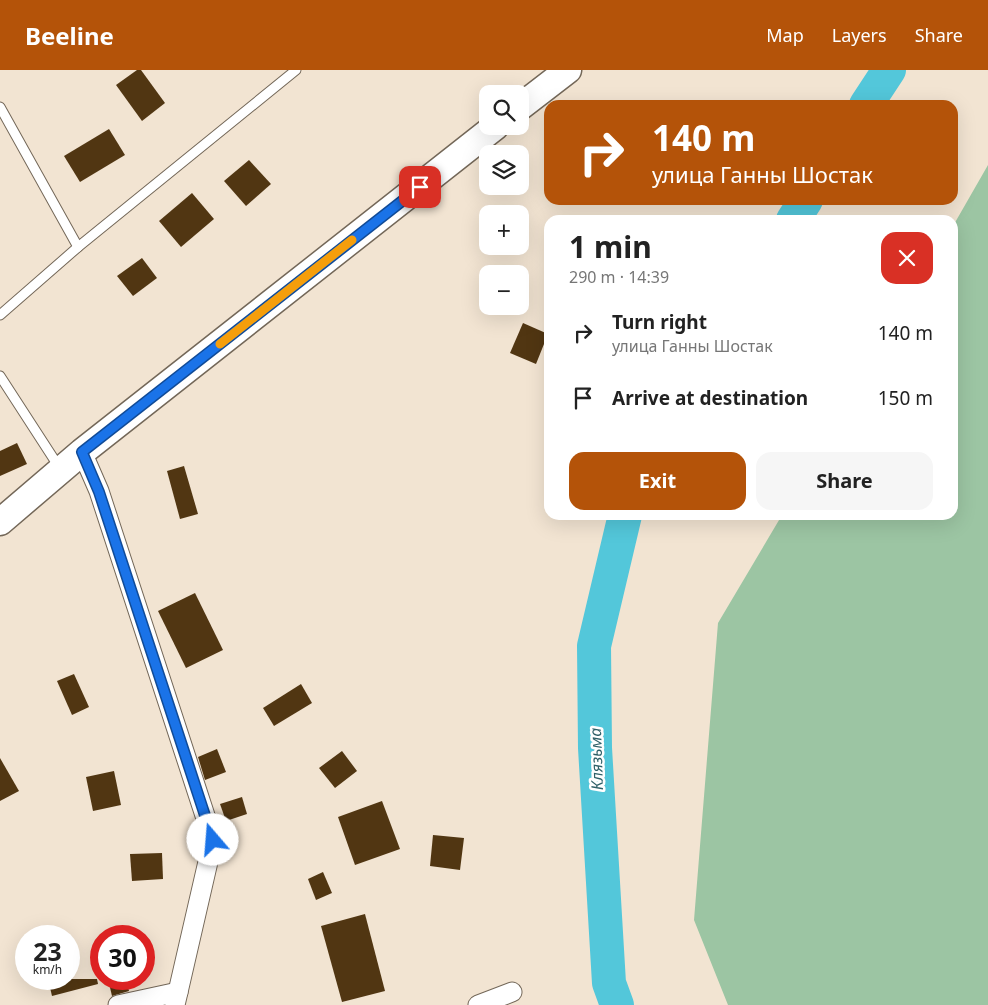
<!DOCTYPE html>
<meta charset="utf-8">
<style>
body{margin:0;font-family:"Noto Sans",sans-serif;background:#f6f6f6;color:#222;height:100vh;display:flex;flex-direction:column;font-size:19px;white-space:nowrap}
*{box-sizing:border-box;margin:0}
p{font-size:16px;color:#767676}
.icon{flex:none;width:28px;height:28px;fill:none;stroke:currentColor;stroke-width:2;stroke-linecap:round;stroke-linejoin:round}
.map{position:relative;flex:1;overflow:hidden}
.details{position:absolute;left:544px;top:145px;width:414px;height:305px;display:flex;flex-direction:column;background:#fff;border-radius:15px;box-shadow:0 5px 20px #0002}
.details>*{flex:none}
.guide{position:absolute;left:544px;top:30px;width:414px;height:105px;border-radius:15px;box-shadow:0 5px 20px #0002;background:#b45309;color:#fff;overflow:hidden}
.fabs{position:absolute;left:479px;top:15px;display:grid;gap:10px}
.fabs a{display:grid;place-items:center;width:50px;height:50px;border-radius:10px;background:#fff;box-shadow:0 5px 20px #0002;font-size:25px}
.speed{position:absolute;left:15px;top:855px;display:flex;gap:10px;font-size:25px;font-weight:700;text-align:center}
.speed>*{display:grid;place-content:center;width:65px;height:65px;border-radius:50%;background:#fff;box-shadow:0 5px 20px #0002;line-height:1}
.speed small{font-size:12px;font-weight:400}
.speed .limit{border:8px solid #d22;background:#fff;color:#111}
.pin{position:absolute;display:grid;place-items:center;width:42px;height:42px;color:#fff;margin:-21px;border-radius:10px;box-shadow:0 2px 8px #0006}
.me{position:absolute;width:55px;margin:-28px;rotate:342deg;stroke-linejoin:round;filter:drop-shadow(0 0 4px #0008)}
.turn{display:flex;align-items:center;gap:18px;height:105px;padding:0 25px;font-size:22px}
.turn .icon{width:65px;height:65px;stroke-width:2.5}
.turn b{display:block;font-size:35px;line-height:42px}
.round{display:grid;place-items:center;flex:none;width:52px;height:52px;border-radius:15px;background:#f6f6f6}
.headline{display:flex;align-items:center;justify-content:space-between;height:85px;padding:0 25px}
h1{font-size:30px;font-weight:700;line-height:38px}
.primary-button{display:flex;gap:10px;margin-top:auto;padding:10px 25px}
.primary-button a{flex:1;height:58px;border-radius:15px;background:#b45309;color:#fff;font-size:20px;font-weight:700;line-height:58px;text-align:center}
.primary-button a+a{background:#f6f6f6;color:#222}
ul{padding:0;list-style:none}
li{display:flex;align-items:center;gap:15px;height:65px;padding:0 25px}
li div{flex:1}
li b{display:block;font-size:19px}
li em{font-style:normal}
header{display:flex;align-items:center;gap:30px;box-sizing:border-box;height:70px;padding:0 25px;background:#b45309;color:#fff}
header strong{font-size:24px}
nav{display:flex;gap:28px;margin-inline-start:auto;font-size:18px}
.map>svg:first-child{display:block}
</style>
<header>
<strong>Beeline</strong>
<nav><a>Map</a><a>Layers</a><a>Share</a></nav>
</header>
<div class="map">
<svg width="988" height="935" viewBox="0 0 988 935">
<rect width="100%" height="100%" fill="#f2e4d2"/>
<polygon fill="#9cc5a3" points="988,95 988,935 728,935 694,850 718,553 782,445 952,445 953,156"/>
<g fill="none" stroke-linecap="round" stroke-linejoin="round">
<g stroke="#53c7da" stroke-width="34">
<polyline points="866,35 889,0"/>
<polyline points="793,150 806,130"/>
<polyline points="617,935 609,913 595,678 594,576 625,445"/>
</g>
</g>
<g fill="#513612">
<polygon points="137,0 141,0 165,33 142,51 116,15"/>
<polygon points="109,59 125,85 80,112 64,86"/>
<polygon points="249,90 271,114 246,136 224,111"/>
<polygon points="192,123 214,149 181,177 159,151"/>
<polygon points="142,188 157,208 133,226 117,206"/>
<polygon points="523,253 548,264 536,294 510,283"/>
<polygon points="17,373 27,394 0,406 0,381"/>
<polygon points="184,396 198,444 180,449 167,401"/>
<polygon points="195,523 223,580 186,598 158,541"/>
<polygon points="74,604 89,637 72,645 57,611"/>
<polygon points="301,614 312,633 274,656 263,638"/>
<polygon points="217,679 226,702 205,710 198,687"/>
<polygon points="342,681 357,701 335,718 319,698"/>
<polygon points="0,688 19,721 0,731"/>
<polygon points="114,701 121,735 93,741 86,707"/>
<polygon points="242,727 247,744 226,751 220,734"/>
<polygon points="382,731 400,779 355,795 338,747"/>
<polygon points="433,765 464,768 460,800 430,796"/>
<polygon points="162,783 163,809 132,811 130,784"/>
<polygon points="323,802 332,823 316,830 308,809"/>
<polygon points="365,844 385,921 342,932 321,856"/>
<polygon points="48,909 97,909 98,914 52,926"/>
<polygon points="108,909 126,909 129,921 112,926"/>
</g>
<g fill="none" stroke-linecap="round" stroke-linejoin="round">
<defs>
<g id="service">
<polyline points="0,37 78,177"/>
<polyline points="0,245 78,177 296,0"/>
<polyline points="0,306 59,397"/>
</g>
<g id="minor">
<polyline points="82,382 99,421 213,770 178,922"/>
<polyline points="118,935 178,922 175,935"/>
<polyline points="478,935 512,922"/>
</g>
<g id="secondary">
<polyline points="520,37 568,0"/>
<polyline points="0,452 82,382 496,56"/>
</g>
</defs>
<use href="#service" stroke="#736758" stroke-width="11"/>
<use href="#minor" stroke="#736758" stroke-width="21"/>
<use href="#secondary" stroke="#736758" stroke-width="29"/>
<use href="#service" stroke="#fff" stroke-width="9"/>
<use href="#minor" stroke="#fff" stroke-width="19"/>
<use href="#secondary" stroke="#fff" stroke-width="26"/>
</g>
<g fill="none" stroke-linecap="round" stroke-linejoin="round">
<defs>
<polyline id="route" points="213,770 99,422 82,382 420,117"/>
</defs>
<use href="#route" stroke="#114b97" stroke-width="12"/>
<use href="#route" stroke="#1a73e8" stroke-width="9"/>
<polyline stroke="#f59e0b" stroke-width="9" points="220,274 352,170"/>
</g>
<g text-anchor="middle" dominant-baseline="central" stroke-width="5" stroke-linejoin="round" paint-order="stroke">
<g font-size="16" font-style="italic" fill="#2e5f67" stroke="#fff">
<text transform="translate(596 689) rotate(-92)">Клязьма</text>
</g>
</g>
</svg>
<div class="fabs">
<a><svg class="icon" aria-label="search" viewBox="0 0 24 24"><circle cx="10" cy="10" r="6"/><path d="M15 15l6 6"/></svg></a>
<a><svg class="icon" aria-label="layers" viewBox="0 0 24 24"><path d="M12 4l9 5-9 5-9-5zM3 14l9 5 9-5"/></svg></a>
<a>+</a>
<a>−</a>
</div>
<div class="speed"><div>23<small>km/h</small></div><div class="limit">30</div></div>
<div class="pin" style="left:420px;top:117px;background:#d93025"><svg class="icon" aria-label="arrive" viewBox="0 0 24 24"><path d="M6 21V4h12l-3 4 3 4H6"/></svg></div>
<svg class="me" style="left:213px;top:770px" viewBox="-20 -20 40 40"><circle r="19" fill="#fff"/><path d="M0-13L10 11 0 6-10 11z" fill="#1a73e8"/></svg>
<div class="guide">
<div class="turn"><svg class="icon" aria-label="right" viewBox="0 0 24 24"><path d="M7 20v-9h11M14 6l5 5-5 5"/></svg><div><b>140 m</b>улица Ганны Шостак</div></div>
</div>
<section class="details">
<div class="headline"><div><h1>1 min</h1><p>290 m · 14:39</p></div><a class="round" style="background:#d93025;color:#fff"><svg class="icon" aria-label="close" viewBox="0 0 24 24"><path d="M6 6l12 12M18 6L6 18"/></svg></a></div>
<ul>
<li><svg class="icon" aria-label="right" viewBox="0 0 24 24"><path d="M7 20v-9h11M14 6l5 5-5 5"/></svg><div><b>Turn right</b><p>улица Ганны Шостак</p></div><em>140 m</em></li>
<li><svg class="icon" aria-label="arrive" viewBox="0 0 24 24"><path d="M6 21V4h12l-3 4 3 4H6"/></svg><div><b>Arrive at destination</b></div><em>150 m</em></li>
</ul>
<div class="primary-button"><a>Exit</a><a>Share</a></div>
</section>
</div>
